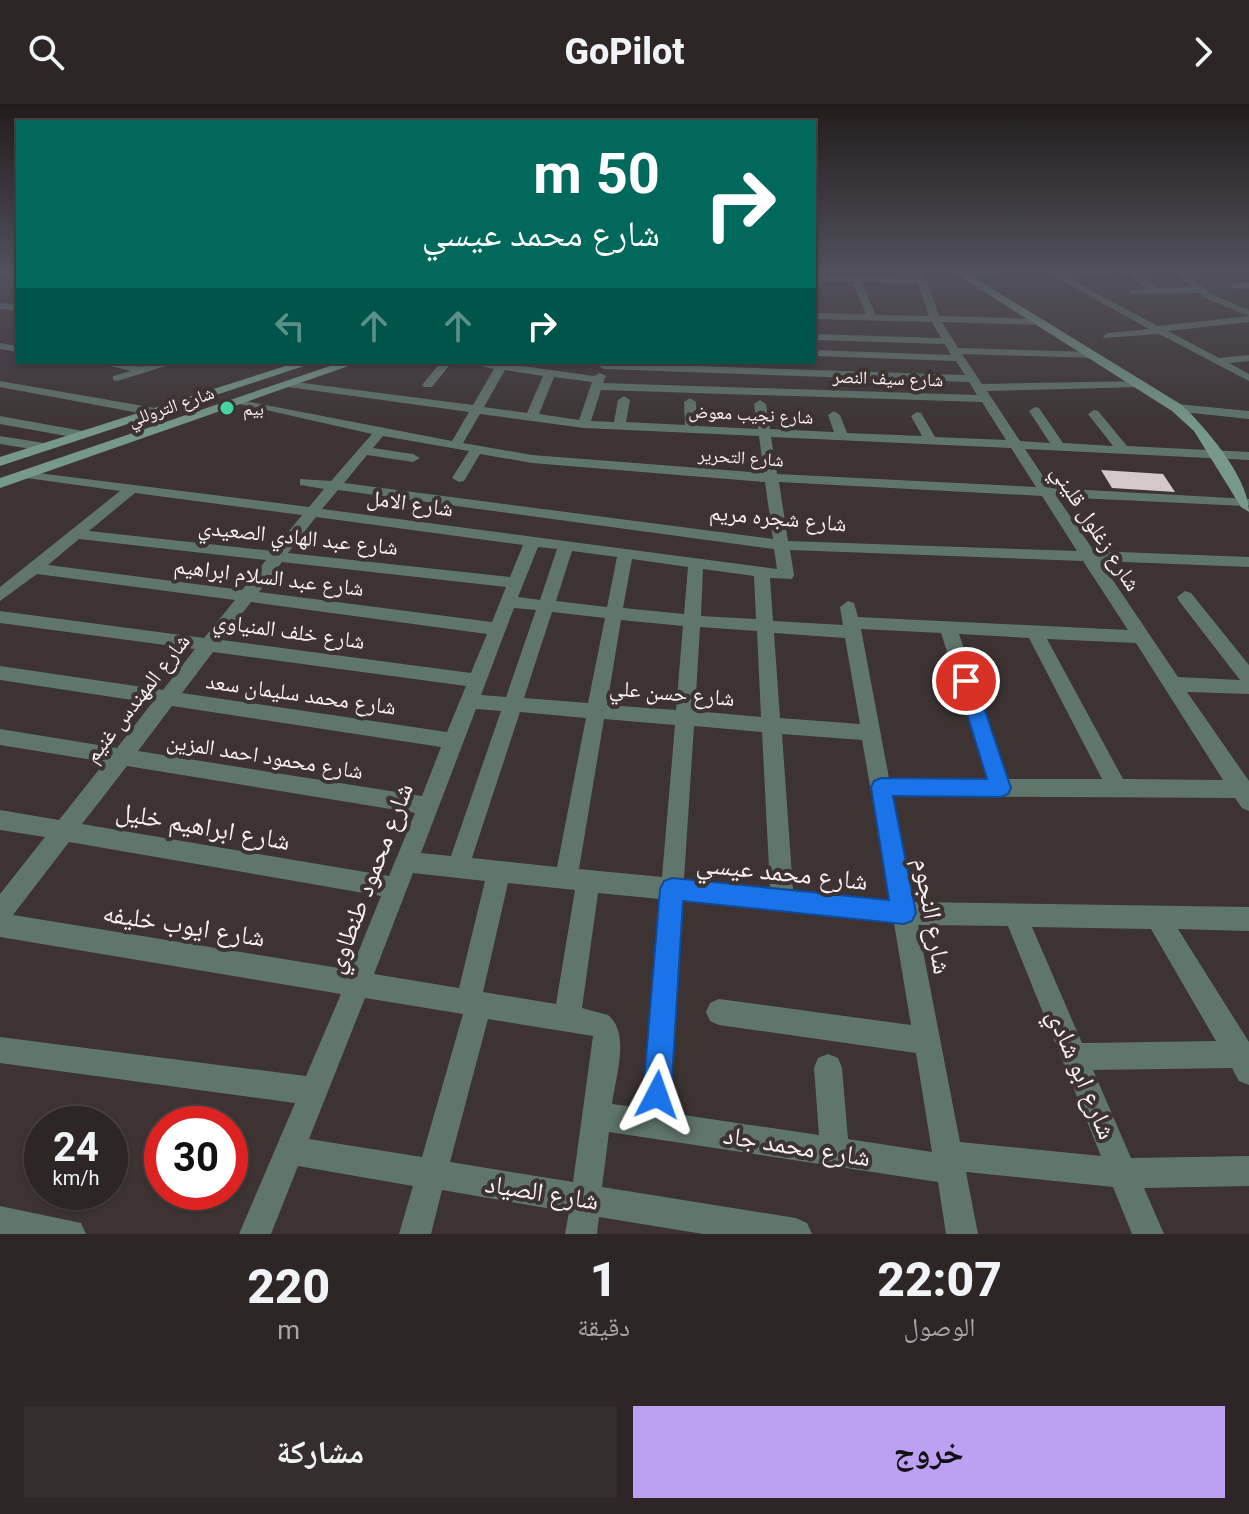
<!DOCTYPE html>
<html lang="ar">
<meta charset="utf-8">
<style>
body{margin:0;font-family:Roboto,"Noto Naskh Arabic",sans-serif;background:#362e2e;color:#f1f3f6;direction:rtl;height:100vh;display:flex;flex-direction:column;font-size:30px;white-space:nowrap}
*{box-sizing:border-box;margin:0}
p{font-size:26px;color:#a7a5a7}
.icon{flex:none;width:44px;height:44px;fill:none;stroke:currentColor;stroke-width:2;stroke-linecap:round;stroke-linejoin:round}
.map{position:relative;height:1130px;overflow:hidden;direction:ltr}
.side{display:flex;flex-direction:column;background:#2e2626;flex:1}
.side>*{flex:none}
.top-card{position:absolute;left:16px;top:16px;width:800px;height:244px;border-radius:0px;box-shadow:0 2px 6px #0004,0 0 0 2px #494343;direction:rtl;background:#00695c;color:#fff;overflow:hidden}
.speed{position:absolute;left:24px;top:1002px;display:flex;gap:16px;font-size:40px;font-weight:700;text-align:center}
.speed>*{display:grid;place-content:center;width:104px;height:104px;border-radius:50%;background:#2e2626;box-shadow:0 2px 6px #0004,0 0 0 2px #494343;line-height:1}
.speed small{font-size:20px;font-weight:400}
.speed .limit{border:12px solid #d22;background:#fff;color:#111}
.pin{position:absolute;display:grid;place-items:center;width:68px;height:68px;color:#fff;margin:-34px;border:4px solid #fff;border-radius:50%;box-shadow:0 2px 8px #0007}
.me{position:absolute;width:88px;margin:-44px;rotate:4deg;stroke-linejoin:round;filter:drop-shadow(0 0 6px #0008)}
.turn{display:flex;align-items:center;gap:28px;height:168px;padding:0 24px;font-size:36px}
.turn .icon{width:104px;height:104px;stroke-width:2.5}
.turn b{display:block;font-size:56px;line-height:68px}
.lanes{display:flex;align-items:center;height:76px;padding:0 24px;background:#0003;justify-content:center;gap:40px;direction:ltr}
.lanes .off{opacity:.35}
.eta{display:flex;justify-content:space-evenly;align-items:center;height:136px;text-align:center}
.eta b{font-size:48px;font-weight:800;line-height:56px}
.cta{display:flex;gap:16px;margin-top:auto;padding:16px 24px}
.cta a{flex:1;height:92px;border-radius:0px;background:#bca0f2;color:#111;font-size:32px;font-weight:800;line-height:92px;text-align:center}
.cta a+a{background:#362e2e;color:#f1f3f6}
header{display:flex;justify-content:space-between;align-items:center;height:104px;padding:0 24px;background:#2e2626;font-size:36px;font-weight:800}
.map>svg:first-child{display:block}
</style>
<header><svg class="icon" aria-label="forward" viewBox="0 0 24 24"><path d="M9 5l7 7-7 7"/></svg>GoPilot<svg class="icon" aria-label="search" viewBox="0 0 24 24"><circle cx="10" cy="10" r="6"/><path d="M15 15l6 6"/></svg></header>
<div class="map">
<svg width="1249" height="1130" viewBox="0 0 1249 1130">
<rect width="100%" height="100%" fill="#3d3333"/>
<polygon fill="#d5c8c8" points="1101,366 1163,370 1175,388 1112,384"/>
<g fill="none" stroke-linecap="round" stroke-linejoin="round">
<g fill="#60756b" fill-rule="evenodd">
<polygon points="0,168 18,169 18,175 0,172"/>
<path d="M 915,168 L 924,168 L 939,212 L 1042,215 L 1047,218 L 1042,221 L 942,218 L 958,244 L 1095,248 L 1100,251 L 1095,254 L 962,250 L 982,280 L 1142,277 L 1148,280 L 1142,283 L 987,287 L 1020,337 L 1050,339 L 1029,307 L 1035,303 L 1039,304 L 1063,339 L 1113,342 L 1088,310 L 1094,306 L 1098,307 L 1127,342 L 1249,348 L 1249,356 L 1025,345 L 1051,384 L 1249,395 L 1249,401 L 1245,402 L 1057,393 L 1094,447 L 1249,453 L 1249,463 L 1100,457 L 1178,573 L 1240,576 L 1179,497 L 1177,493 L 1185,487 L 1191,489 L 1249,561 L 1249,590 L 1187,588 L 1249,677 L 1249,707 L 1242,704 L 1235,694 L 893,692 L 913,798 L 1249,803 L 1249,827 L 1178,825 L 1249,938 L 1249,981 L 1239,977 L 1232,964 L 1093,966 L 1131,1054 L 1249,1052 L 1249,1082 L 1144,1084 L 1164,1130 L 1132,1130 L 1113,1083 L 966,1068 L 978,1130 L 946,1130 L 938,1078 L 609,1028 L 602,1083 L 796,1114 L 807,1119 L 812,1130 L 703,1130 L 599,1113 L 597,1130 L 565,1130 L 569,1108 L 442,1086 L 431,1130 L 399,1130 L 413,1082 L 298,1062 L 271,1130 L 239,1130 L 295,999 L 0,959 L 0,933 L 306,972 L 341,890 L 0,833 L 0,790 L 45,733 L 0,726 L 0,706 L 59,716 L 105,658 L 0,641 L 0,625 L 117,644 L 152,599 L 0,576 L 0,562 L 163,586 L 195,545 L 0,519 L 0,507 L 204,534 L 235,496 L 37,470 L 0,497 L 0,483 L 120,387 L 27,374 L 20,370 L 22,367 L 309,403 L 324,385 L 300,381 L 300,375 L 331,377 L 372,330 L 235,299 L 235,295 L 452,337 L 469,308 L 288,283 L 282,280 L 288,277 L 473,301 L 494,265 L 464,258 L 493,258 L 594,272 L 600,269 L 606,272 L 603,279 L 977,291 L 969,278 L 604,265 L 599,262 L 604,259 L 965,271 L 956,257 L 814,252 L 814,246 L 951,251 L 945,240 L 814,236 L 814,230 L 941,234 L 932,218 L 814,215 L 814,209 L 866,210 L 853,180 L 856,178 L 814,177 L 814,171 L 917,174 ZM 861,178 L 918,180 L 929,212 L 876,211 ZM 505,266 L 543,272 L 527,309 L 484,303 ZM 554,273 L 592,278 L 579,316 L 539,310 ZM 601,286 L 982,298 L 1006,336 L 935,333 L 921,309 L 917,308 L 911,312 L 922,332 L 847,329 L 840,311 L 834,307 L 828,311 L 834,328 L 770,325 L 766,300 L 760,296 L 754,300 L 758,325 L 697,322 L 696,298 L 690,294 L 684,298 L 685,321 L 626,318 L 630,296 L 624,292 L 618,296 L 614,318 L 591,317 ZM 480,310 L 584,324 L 759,332 L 764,369 L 532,351 L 463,339 ZM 383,332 L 469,347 L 452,374 L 459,378 L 464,377 L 480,350 L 532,359 L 765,378 L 773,435 L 344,379 L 367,351 L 413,358 L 420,354 L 413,350 L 373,344 ZM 771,333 L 1011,344 L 1036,383 L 777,370 ZM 779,378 L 1042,392 L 1077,447 L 788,437 ZM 338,386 L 774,445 L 777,465 L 322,405 ZM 135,389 L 302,411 L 273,447 L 89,427 ZM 316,413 L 523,441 L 510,473 L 288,449 ZM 79,435 L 266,456 L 242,486 L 48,461 ZM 538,443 L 557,445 L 540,496 L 518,493 ZM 790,446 L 1083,457 L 1128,526 L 858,513 L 854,499 L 848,497 L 840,503 L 843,521 L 773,517 L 770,474 L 792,475 L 794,471 ZM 572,447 L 617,453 L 607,503 L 556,497 ZM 632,455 L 688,463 L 684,510 L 623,504 ZM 282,458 L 506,483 L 492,518 L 259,488 ZM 703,465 L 754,472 L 756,515 L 701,512 ZM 251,498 L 487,530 L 471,569 L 222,536 ZM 514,504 L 536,506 L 506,593 L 481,591 ZM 552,508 L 605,514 L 588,599 L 524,594 ZM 621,516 L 683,522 L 676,606 L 607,601 ZM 700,523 L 757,527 L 761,613 L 695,607 ZM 861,525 L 941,529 L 988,675 L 889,674 ZM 774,529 L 845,534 L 860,620 L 780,614 ZM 959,530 L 1029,534 L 1102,675 L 1008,675 ZM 1047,535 L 1136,539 L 1223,676 L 1123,675 ZM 213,548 L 466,582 L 447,628 L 182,589 ZM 172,602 L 441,643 L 422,692 L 138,647 ZM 476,605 L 501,607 L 451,752 L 421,749 ZM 520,608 L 586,614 L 557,763 L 472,754 ZM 604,615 L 675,621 L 662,773 L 579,765 ZM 694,622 L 762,628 L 770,784 L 684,775 ZM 782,630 L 862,636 L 890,796 L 793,786 ZM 127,662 L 415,709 L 389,772 L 82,720 ZM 69,738 L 381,792 L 351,866 L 13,811 ZM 413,769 L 485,777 L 459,884 L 374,870 ZM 508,779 L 575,786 L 556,900 L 483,888 ZM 598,789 L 660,795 L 642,1004 L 612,1000 C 615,975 631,929 608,911 L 582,904 ZM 683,797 L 894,819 L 911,921 L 719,895 L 710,899 L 706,908 L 710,917 L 719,921 L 916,949 L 932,1048 L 848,1035 L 842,964 L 838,954 L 828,950 L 818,954 L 814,964 L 819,1031 L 670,1009 ZM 918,821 L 1008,822 L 1101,1052 L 960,1038 ZM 1032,823 L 1151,825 L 1216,937 L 1082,939 ZM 365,894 L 463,910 L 422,1053 L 309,1035 ZM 488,915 L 593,932 L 573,1078 L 450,1058 Z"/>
<polygon points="973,168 1003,168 964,175 960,172"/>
<polygon points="1046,168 1112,168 1109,173 1070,175 1158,222 1249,212 1249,218 1168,227 1219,254 1249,251 1249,257 1229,259 1249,270 1249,277 1159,230 1104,234 1103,232 1108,229 1149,225"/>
<polygon points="1125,168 1135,168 1158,184 1192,183 1174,168 1184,168 1213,191 1249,206 1249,212 1207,195 1199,189 1130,190 1130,186 1147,185"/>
<polygon points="1234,179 1249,179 1249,185 1231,184"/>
<polygon points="0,199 18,201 18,207 0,205"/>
<polygon points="0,239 18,242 18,248 0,245"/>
<path d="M 94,258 C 110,258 133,264 147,262 C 158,261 168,258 179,258 L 117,277 L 113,276 L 113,272 L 131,267 Z"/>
<polygon points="441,258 452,258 432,283 424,283 422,281"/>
<polygon points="0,277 155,304 161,308 155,312 0,283"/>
<polygon points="1177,300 1249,307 1249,315 1173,307 1173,301"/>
<polygon points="0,312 83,327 89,331 83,335 0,320"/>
<polygon points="0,332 44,339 50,343 44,347 0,340"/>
<polygon points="0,1102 81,1119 86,1130 0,1130"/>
</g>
<g fill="#769989" fill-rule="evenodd">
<path d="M 953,168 L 965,168 L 1182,301 C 1206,324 1249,374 1249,408 L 1241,403 L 1194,327 L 1172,307 Z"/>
<polygon points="298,258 316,258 0,362 0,353"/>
<polygon points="342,258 360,258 0,384 0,374"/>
</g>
</g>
<linearGradient id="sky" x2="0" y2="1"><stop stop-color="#221c1c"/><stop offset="0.51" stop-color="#51505b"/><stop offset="1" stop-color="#51505b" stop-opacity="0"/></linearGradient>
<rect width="1249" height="327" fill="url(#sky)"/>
<polygon fill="#1a73e8" stroke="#114b97" stroke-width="2" points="966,570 975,577 1011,684 1008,690 1001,693 893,692 916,809 912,817 904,820 683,797 671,991 667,1001 657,1005 647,1001 643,991 660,785 664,777 672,774 889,796 871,683 874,677 881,674 987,675 957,577"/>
<circle fill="#42d4a1" stroke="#3d3333" stroke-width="3" cx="227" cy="304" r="8"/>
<g text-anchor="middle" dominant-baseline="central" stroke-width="8" stroke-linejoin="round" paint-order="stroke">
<g font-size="18" fill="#faf3f3" stroke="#3d3333">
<text transform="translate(888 274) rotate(2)">شارع سيف النصر</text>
<text transform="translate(171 302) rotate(-19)">شارع التروللي</text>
<text transform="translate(751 310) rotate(3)">شارع نجيب معوض</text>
<text transform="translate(741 353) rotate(4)">شارع التحرير</text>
</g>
<g font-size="18" fill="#faf3f3" stroke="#3d3333" text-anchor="start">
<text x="243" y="304">بيم</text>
</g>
<g font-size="22" fill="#faf3f3" stroke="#3d3333">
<text transform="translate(410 399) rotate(8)">شارع الامل</text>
<text transform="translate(778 414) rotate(5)">شارع شجره مريم</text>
<text transform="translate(1096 424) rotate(57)">شارع زغلول قليني</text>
<text transform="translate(298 433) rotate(6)">شارع عبد الهادي الصعيدي</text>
<text transform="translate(269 473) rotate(7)">شارع عبد السلام ابراهيم</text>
<text transform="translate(289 527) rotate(8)">شارع خلف المنياوي</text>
<text transform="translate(672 589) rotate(5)">شارع حسن علي</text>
<text transform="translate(301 590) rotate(8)">شارع محمد سليمان سعد</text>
<text transform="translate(137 594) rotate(-52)">شارع المهندس غنيم</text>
<text transform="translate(265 652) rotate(9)">شارع محمود احمد المزين</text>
</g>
<g font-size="26" fill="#faf3f3" stroke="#3d3333">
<text transform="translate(203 722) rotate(10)">شارع ابراهيم خليل</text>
<text transform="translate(782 768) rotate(6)">شارع محمد عيسي</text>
<text transform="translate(369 774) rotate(-69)">شارع محمود طنطاوي</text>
<text transform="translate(933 812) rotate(80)">شارع النجوم</text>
<text transform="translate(184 821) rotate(9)">شارع ايوب خليفه</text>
<text transform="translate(1082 970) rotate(67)">شارع ابو شادي</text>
<text transform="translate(797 1042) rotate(9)">شارع محمد جاد</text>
<text transform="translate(542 1088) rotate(9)">شارع الصياد</text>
</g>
</g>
</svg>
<div class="speed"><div>24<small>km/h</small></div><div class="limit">30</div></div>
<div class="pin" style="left:966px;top:577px;background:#d93025"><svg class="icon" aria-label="arrive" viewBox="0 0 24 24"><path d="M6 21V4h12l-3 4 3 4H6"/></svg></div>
<svg class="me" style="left:657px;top:991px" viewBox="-20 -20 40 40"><path d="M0-17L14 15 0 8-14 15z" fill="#1a73e8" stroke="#fff" stroke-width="4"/></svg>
<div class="top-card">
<div class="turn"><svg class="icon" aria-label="right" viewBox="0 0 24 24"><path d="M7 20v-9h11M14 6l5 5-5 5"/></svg><div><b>50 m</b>شارع محمد عيسي</div></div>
<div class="lanes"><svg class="icon off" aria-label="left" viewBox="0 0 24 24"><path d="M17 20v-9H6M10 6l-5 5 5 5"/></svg><svg class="icon off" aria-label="ahead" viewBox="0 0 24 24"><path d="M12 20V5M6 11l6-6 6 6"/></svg><svg class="icon off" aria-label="ahead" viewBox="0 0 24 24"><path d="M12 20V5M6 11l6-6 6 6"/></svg><svg class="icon" aria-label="right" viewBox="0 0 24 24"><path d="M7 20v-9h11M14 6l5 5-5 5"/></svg></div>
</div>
</div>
<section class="side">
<div class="eta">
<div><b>22:07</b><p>الوصول</p></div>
<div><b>1</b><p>دقيقة</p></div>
<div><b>220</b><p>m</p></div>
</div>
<div class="cta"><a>خروج</a><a>مشاركة</a></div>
</section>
